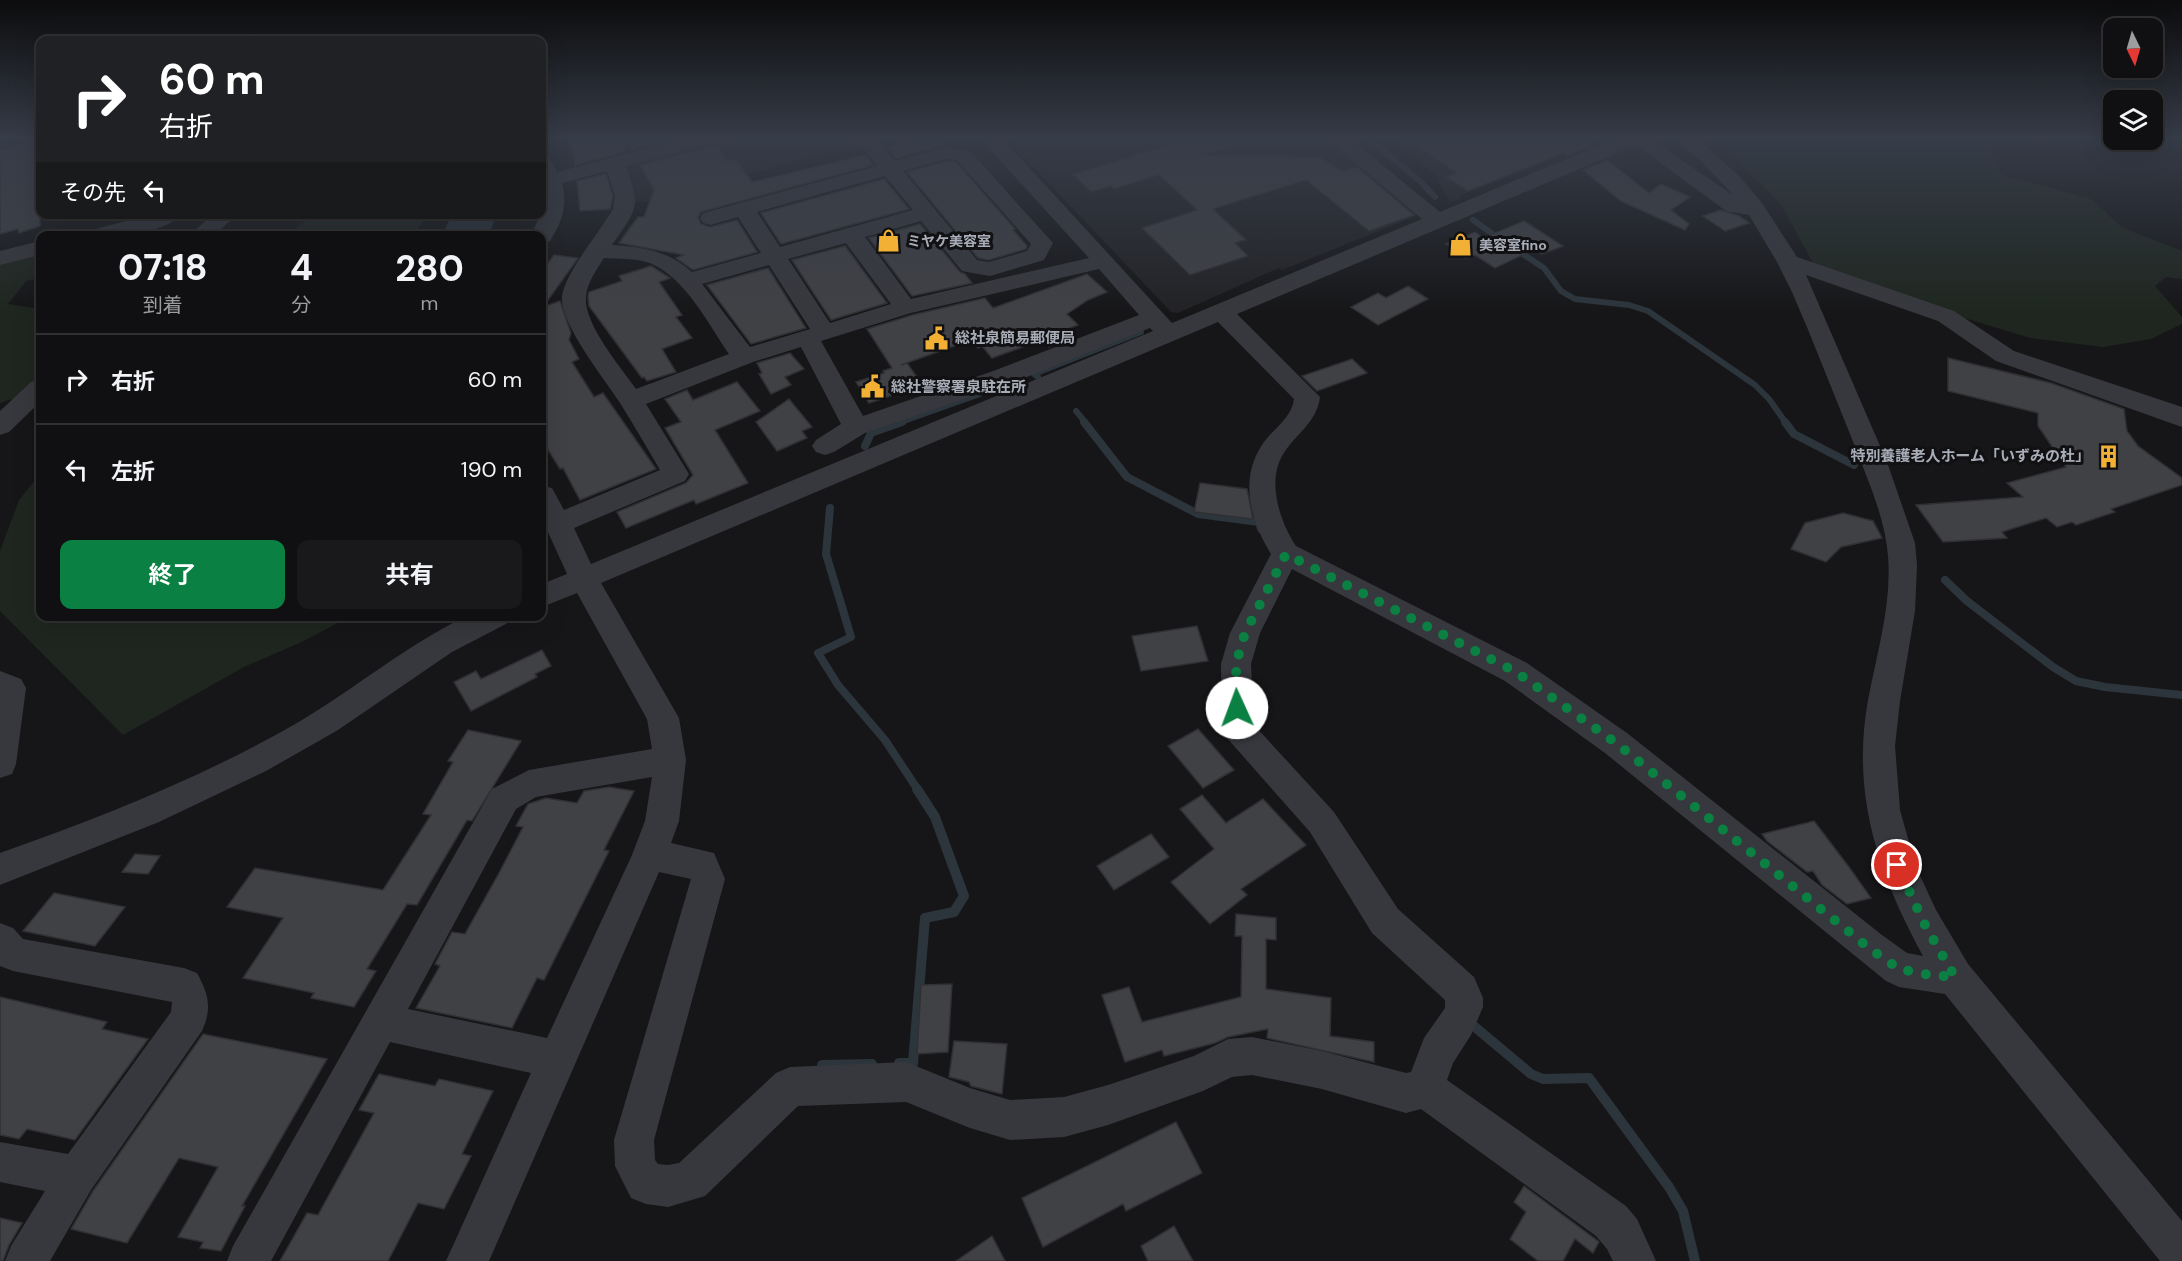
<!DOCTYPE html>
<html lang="ja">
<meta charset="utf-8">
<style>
body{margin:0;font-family:"DM Sans","Noto Sans JP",sans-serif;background:#19191b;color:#f1f3f6;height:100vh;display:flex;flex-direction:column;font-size:22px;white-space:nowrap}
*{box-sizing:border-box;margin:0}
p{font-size:20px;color:#9c9d9f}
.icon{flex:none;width:33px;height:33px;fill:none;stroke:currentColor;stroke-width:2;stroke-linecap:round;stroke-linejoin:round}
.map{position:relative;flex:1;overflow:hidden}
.sheet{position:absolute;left:36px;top:231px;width:510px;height:390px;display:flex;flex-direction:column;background:#101012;border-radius:12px;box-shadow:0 6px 24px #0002,0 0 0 2px #303032}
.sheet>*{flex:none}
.hud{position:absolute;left:36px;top:36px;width:510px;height:183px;border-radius:12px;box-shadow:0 6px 24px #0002,0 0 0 2px #303032;background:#202124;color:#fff;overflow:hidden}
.needle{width:39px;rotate:175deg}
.tools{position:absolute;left:2103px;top:18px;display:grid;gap:12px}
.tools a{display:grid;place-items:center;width:60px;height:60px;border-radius:12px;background:#101012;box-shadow:0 6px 24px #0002,0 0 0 2px #303032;font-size:30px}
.pin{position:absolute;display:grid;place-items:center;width:51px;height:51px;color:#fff;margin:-26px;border:3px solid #fff;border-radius:50%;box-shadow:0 2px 6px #0007}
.me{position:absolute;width:66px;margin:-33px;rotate:358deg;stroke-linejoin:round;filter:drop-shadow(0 0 4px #0008)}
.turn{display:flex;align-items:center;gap:21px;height:126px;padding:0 24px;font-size:27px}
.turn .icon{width:78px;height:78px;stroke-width:2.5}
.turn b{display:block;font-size:42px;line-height:51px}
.then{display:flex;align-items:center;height:57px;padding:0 24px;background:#0003;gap:12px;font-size:22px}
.eta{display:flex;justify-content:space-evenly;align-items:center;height:102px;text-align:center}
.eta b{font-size:36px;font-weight:700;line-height:42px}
.primary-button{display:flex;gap:12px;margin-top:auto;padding:12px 24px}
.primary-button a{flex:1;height:69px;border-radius:12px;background:#0b8043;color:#fff;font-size:24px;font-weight:700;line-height:69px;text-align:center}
.primary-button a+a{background:#19191b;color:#f1f3f6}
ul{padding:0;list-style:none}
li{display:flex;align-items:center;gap:18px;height:90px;padding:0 24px;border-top:2px solid #303032}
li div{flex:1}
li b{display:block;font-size:22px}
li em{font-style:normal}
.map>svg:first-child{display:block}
</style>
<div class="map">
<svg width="2182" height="1261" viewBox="0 0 2182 1261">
<rect width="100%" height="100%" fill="#161618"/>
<g fill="#222225">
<polygon points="735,137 855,137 862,146 840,152 833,150 730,180 645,202 641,201 632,203 625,169 629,164"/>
<polygon points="1005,137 1329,137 1417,209 1416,216 1282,270 1279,268 1178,313 1171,312"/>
<polygon points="1388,137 1552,137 1575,150 1459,196 1460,199 1450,202 1434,174"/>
</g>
<g fill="#1e261f">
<polygon points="1720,137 1916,137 1940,144 1988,145 2002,175 2091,199 2123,228 2182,251 2182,279 2166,277 2155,286 2182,317 2182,324 2151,339 2103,347 2030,338 1951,314 1813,263 1781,204 1732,155"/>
<polygon points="314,215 314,214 427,215 414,235 286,235"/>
<polygon points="40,255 40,278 26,281 8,304 40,309 40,377 19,397 0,403 0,265"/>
<polygon points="40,474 40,616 349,617 304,641 244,667 123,735 0,611 0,551 19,500"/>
</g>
<polygon fill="#2c353c" points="452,215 452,214 496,215 491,230 460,235 442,235"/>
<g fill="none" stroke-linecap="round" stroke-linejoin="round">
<g stroke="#2c353c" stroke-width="6">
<polyline points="1367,137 1421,182 1435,197"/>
<polyline points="1473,220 1500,239"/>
<polyline points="1515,249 1544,268 1561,291 1575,299 1629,305 1648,311 1755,385 1769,399 1786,423"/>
<polyline points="1038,377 1034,374 1141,332"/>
<polyline points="1076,411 1086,423"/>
<polyline points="898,423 980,394"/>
</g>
<g stroke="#2c353c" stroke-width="8">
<polyline points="1084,422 1127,477 1198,514 1259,522 1261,529"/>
<polyline points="1785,422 1794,434 1854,465"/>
<polyline points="865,446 871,433 902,422"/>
<polyline points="830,508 826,554 851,637 818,653 838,685 885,740 918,790"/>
<polyline points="1945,580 1967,601 2053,667 2076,681 2105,687 2182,695"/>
</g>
<g stroke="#2c353c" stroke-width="10">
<polyline points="1469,1022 1531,1074 1543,1079 1589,1078 1669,1187 1683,1211 1695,1261"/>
<polyline points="899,1063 913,1063 925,918 954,912 964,896 935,817 917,789"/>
<polyline points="822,1065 872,1064"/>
</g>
</g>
<g fill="#404145" stroke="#303034" stroke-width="1.5">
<polygon points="571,137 679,137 631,150 626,141 624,152 575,165"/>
<polygon points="923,137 937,137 944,145 896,158 887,147"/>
<polygon points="1197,137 1243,137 1244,143 1202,155 1320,157 1342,171 1357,167 1414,215 1369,231 1306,180 1213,209 1246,240 1235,243 1248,256 1190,275 1142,228 1197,210 1159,175 1114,189 1111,186 1091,192 1073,174"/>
<polygon points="1405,137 1598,137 1599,138 1586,143 1591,146 1567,156 1563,153 1468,191 1446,177 1456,173"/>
<polygon points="33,141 40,141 40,226 19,233 18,229 0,234 0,150"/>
<polygon points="716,145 727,161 736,159 752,182 866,155 873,165 701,212 698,217 701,224 710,227 737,220 757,252 693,270 676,258 684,255 619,243 638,217 644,217 654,190 640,165"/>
<polygon points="1607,160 1649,193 1661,184 1690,197 1671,210 1689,224 1685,230 1621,201 1583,170"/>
<polygon points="947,161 956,162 1015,229 1013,230 1027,246 1026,249 989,260 978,258 907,172"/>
<polygon points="606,174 613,196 610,209 580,211 577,181"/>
<polygon points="884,179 909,209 781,244 761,213"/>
<polygon points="1721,210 1739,216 1749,223 1725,231 1703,216"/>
<polygon points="1524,221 1563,246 1542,254 1535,249 1495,268 1475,255 1466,258 1446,244 1475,232 1483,238"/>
<polygon points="920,224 960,272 965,274 972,283 912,296 869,238"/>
<polygon points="845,246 887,303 831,320 792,260"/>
<polygon points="554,255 578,258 543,307 560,301 571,333 569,340 579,359 572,362 594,397 603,393 656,469 580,500 563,468 560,469 542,440 542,271"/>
<polygon points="651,266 670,278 659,282 682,315 676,317 692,338 662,349 676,372 647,381 644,377 642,378 589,306 588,296 589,292 622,281 619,276"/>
<polygon points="768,268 806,328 751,344 707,285"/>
<polygon points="1087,274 1107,292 1088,300 1067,314 1078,325 1059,332 1067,340 1049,347 1042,340 992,358 982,346 978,348 971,340 901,365 907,363 921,383 913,386 914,388 869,403 856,382 884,373 883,371 892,368 867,329 912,315 985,298 993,308"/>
<polygon points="1408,286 1428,299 1378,325 1351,307 1378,293 1386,298"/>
<polygon points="790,353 804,369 785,377 791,385 771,394 759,374 762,373 757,363"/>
<polygon points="1948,358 2051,383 2124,409 2127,431 2138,446 2182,478 2182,485 2111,509 2115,512 2076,525 2072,522 2057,527 2046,518 2002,532 2007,538 1943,542 1916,505 2023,497 2007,483 2066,467 2038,426 2038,413 1948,391"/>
<polygon points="1352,359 1367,373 1317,391 1302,376"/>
<polygon points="737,382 760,411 715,430 748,483 696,504 694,500 626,528 617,512 686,483 693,475 665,428 681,422 665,399 687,390 693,400"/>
<polygon points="789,399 812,427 802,431 807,438 777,451 756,422"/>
<polygon points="1200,483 1247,489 1253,519 1194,512"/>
<polygon points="1843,513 1873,521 1882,538 1841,547 1826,562 1791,549 1805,523"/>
<polygon points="1197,626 1208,661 1141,671 1132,636"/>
<polygon points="542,650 551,666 535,674 537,677 471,711 454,682 476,671 481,679"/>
<polygon points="1198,729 1234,770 1203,788 1168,746"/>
<polygon points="468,730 521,741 472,821 467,820 417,905 407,904 367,969 376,971 354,1007 311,998 314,993 243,978 283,918 227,907 255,868 383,890 431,815 423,814 453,762 448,761"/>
<polygon points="609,787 634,791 604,850 609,851 544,980 537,978 512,1028 416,1008 440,966 435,964 452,932 465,934 499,873 523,827 516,826 528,804 546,798 577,803 584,791"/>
<polygon points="1202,795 1226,823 1263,799 1306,845 1241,889 1247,895 1210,924 1171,882 1214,849 1180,809"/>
<polygon points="1814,821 1849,867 1871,898 1847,904 1822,885 1813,871 1807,872 1767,841 1762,834"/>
<polygon points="1151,834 1169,857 1114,890 1097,866"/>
<polygon points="135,854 160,856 148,874 122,872"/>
<polygon points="54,893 125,907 95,946 23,931"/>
<polygon points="1236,914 1276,918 1276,940 1266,939 1266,989 1331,998 1330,1036 1374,1042 1374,1062 1267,1038 1268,1029 1228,1037 1215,1043 1164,1056 1162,1050 1125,1062 1102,995 1129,987 1142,1022 1241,997 1242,936 1235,936"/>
<polygon points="952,984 948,1052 917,1054 921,985"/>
<polygon points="0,997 107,1022 102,1029 148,1039 75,1140 27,1129 19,1139 0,1135"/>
<polygon points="203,1034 327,1059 242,1206 245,1206 221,1251 200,1248 203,1242 178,1237 218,1167 179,1158 127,1243 71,1229 93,1191"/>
<polygon points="954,1041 1007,1044 1002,1094 971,1086 969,1082 949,1077"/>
<polygon points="379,1074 435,1086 439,1079 493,1091 462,1154 471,1156 444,1209 418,1203 388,1261 280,1261 307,1213 318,1215 374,1113 359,1110"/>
<polygon points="1176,1122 1202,1173 1126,1211 1123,1204 1043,1247 1022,1198"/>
<polygon points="1524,1186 1594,1238 1599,1242 1593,1253 1575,1239 1563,1261 1538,1261 1510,1239 1526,1212 1514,1202"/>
<polygon points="0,1218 22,1223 9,1245 3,1261 0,1261"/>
<polygon points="1174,1226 1193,1261 1148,1261 1141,1246"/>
<polygon points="992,1236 1005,1261 956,1261"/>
</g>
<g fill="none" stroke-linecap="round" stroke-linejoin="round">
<g fill="#37383d" fill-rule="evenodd">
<path d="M 690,137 L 725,137 L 722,141 L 626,166 C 641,209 637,208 612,245 C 643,247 669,251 692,272 L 761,253 L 738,217 L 711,225 L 703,223 L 700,218 L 703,213 L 877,166 L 855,137 L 876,137 L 895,161 L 946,147 L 970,151 L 1053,243 L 1044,260 L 990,276 L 962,271 L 921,221 L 865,237 L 911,299 L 1089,258 L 979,137 L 1001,137 L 1172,323 L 1422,219 L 1325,137 L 1348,137 L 1440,212 L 1619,137 L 1647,137 L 1646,139 L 1653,141 L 1733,195 L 1703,163 L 1673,137 L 1696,137 L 1741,178 L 1762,203 L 1797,257 L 1954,311 L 2014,351 L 2182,407 L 2182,427 L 1996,361 L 1938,321 L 1806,275 L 1887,462 L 1915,543 L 1917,565 L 1915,611 L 1900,701 L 1895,746 L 1900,810 L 1916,867 L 1936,910 L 1968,964 L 2182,1221 L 2182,1261 L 2160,1261 L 1945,994 L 1899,987 L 1886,981 L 1605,753 L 1505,681 L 1292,569 L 1260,633 L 1251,664 L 1254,725 L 1334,812 L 1398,909 L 1474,977 L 1483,998 L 1483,1007 L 1471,1035 L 1453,1063 L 1447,1080 L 1626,1206 L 1637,1219 L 1656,1261 L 1613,1261 L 1607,1249 L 1596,1236 L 1421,1109 L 1406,1113 L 1322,1089 L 1252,1075 L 1232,1077 L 1203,1091 L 1108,1125 L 1064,1137 L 1010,1140 L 970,1128 L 906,1102 L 798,1106 L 705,1196 L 668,1207 L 646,1204 L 631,1198 L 615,1166 L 614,1140 L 691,879 L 659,872 L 489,1261 L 446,1261 L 531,1073 L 390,1042 L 271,1261 L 227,1261 L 233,1246 L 492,789 L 529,770 L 652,749 L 647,719 L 577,593 L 542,607 L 542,584 L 567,574 L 542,519 L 542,486 L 552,488 L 564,510 L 660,470 C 647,448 634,425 620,403 C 605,379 559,323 562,296 C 566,271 600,232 613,209 L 615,196 L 607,171 L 562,183 C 568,205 562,222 550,241 L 542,243 L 542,236 L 531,236 L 543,208 L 542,155 L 549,157 L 557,172 ZM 1636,145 L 1726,211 L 1749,215 L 1777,262 L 1792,292 C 1813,340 1832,390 1852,439 C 1866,476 1885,516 1888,556 C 1892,604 1877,652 1868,700 C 1851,795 1878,873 1923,956 L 1907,953 L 1882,935 L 1627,733 L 1527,663 L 1296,546 C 1280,522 1267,483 1282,456 C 1294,435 1317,423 1320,397 L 1237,314 ZM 947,159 L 957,160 L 1031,244 L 1027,251 L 989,262 L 977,260 L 903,171 ZM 885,176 L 913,210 L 780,247 L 757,212 ZM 846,243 L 891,304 L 830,323 L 788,259 ZM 604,258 C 618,259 636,258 650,263 C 686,278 708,324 729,354 L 636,389 C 621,367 583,324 586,296 C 587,283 597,269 604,258 ZM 769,265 L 810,329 L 750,347 L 702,284 ZM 1099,269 L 1139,315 L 996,370 L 863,416 L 821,341 L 911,313 ZM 1218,322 L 1294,399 C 1292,415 1279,425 1268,437 C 1238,472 1248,517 1271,554 L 1230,633 L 1221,664 L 1222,729 L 1227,738 L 1310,832 L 1372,933 L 1445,1000 L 1445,1008 L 1424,1038 L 1411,1072 L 1406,1073 L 1322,1051 L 1252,1037 L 1228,1039 L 1194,1056 L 1108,1085 L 1064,1097 L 1010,1100 L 970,1088 L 906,1062 L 790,1067 L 776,1073 L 679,1163 L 668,1165 L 658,1164 L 655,1160 L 654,1140 L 725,879 L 714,853 L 671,843 L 679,821 L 686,760 L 679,718 L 601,583 ZM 1150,328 L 1153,331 L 591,564 L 574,528 L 685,481 L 689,474 L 646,404 L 753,362 L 801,347 L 841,424 L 816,440 L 812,446 L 816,452 L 825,455 L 834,452 L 865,433 L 1014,382 ZM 652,777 L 645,821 L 632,855 L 547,1038 L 408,1009 L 516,809 L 536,797 Z"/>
<path d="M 153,214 L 180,214 C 165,236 109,236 85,236 L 88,231 Z"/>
<polygon points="213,214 237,214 214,236 189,236"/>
<polygon points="40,241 40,255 0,265 0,251"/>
<polygon points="40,380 40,402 9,432 0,435 0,411 31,382"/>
<path d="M 467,616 L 510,616 L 506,624 L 452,652 L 338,730 L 266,771 L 159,822 L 0,885 L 0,853 C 102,817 203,777 297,723 C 355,689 406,645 467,616 Z"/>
<polygon points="0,671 21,679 26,688 16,764 12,774 0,778"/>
<path d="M 0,923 L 13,928 L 23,939 L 184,968 L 197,973 C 209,995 212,1008 202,1031 L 91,1190 L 50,1261 L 5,1261 L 11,1246 L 45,1191 L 0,1182 L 0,1142 L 68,1154 L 171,1012 L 172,1002 L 13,971 L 0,966 Z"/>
</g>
</g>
<linearGradient id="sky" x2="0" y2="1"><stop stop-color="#0c0c0d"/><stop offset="0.44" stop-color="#363c48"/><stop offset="1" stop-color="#363c48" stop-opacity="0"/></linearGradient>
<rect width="2182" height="314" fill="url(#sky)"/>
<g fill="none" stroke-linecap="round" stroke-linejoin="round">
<polyline stroke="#0b8043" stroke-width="10" stroke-dasharray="0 18" points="1237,708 1236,664 1245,633 1286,554 1516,672 1616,743 1869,948 1899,969 1930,975 1955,977 1926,927 1897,865"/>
</g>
<defs>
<symbol id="shop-bare" viewBox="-9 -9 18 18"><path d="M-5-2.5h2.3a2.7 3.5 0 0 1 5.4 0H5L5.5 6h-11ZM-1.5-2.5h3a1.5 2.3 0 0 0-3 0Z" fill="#f2b134" stroke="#111113" stroke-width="2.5" paint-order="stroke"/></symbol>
<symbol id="civic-bare" viewBox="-9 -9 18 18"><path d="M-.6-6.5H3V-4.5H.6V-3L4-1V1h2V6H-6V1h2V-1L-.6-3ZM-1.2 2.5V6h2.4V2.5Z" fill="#f2b134" stroke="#111113" stroke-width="2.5" paint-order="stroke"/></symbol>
<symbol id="building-bare" viewBox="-9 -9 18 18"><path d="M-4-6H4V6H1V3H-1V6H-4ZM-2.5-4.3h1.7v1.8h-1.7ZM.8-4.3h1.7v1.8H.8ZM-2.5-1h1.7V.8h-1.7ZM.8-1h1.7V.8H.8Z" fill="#f2b134" stroke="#111113" stroke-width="2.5" paint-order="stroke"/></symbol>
</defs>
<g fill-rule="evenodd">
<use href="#shop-bare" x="872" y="224" width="33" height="33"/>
<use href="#shop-bare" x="1444" y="228" width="33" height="33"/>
<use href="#civic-bare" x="920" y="322" width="33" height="33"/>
<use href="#civic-bare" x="856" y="370" width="33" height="33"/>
<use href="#building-bare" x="2092" y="440" width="33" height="33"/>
</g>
<g text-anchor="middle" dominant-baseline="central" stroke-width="6" stroke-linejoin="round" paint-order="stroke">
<g font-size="14" font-weight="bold" fill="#a8adb8" stroke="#111113" text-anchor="start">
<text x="907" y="241">ミヤケ美容室</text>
<text x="1479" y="245">美容室fino</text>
</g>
<g font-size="15" font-weight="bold" fill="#a8adb8" stroke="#111113" text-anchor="start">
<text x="955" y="338">総社泉簡易郵便局</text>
<text x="891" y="387">総社警察署泉駐在所</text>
<text x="2090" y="456" text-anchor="end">特別養護老人ホーム「いずみの杜」</text>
</g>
</g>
</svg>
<div class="tools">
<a><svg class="needle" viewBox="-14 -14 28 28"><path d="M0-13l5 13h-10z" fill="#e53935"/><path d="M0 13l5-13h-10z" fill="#9c9d9f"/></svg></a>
<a><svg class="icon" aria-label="layers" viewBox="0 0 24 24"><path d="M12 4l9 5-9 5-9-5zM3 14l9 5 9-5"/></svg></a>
</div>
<div class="pin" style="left:1897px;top:865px;background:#d93025"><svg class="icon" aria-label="arrive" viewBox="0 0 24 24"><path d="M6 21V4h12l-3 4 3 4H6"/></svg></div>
<svg class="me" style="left:1237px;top:708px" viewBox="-20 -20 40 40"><circle r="19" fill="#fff"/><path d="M0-13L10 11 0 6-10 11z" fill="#0b8043"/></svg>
<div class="hud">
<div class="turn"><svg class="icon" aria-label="right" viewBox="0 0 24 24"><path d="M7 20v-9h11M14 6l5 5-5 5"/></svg><div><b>60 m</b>右折</div></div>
<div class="then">その先<svg class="icon" aria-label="left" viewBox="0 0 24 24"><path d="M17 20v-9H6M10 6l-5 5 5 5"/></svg></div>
</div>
<section class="sheet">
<div class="eta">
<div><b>07:18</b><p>到着</p></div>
<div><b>4</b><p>分</p></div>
<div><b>280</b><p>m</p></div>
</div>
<ul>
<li><svg class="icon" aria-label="right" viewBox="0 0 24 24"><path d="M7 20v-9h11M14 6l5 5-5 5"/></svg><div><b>右折</b></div><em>60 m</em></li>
<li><svg class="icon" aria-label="left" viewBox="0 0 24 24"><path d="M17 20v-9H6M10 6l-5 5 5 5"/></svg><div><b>左折</b></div><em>190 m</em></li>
</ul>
<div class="primary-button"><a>終了</a><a>共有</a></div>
</section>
</div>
